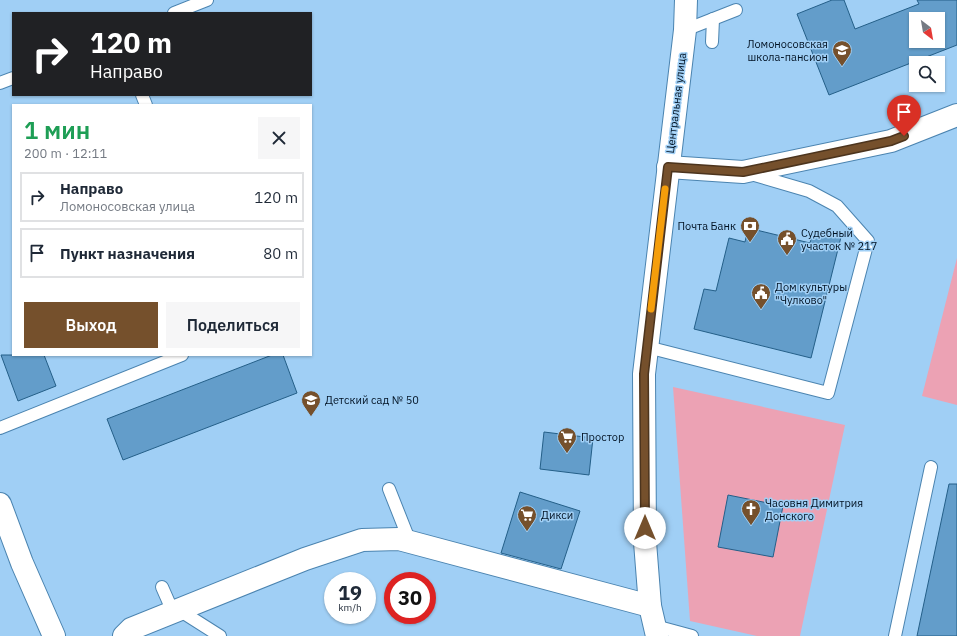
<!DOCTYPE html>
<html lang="ru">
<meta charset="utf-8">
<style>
body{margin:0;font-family:"IBM Plex Sans",sans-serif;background:#f6f6f7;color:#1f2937;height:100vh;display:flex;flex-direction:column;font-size:15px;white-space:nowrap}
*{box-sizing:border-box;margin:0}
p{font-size:13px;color:#747a83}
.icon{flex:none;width:22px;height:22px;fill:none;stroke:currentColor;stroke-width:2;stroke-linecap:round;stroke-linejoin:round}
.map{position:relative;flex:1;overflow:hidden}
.sheet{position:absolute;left:12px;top:104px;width:300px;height:252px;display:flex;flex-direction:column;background:#fff;border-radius:0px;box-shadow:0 1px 3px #0004}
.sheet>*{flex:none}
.top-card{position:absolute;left:12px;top:12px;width:300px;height:84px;border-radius:0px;box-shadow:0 1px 3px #0004;background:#202124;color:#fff;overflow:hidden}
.needle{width:26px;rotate:149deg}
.controls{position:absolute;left:909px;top:12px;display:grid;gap:8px}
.controls a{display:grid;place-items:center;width:36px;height:36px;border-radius:0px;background:#fff;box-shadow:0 1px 3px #0004;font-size:20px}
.speed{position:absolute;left:324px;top:572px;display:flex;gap:8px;font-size:20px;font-weight:700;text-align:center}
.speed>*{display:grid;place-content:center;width:52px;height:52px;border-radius:50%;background:#fff;box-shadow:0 1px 3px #0004;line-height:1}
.speed small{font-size:10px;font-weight:400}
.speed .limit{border:6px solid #d22;background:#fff;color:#111}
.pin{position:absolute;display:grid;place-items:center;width:34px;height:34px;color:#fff;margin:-41px -17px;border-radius:50% 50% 50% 0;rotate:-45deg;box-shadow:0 0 4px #0007}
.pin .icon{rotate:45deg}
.me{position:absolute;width:44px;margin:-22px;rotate:0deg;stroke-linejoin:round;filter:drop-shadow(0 0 3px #0008)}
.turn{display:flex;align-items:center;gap:14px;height:84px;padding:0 12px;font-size:18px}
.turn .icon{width:52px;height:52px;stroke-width:2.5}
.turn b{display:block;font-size:28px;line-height:34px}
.round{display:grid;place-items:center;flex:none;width:42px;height:42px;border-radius:0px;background:#f6f6f7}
.summary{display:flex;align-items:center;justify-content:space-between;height:68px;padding:0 12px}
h1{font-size:24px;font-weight:600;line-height:30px;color:#1e9e55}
.primary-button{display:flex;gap:8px;margin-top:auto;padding:8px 12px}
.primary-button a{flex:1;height:46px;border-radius:0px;background:#75502c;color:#fff;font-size:16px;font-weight:600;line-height:46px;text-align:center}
.primary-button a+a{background:#f6f6f7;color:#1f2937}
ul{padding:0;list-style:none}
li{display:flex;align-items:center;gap:12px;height:50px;margin:0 8px 6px;padding:0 4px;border:2px solid #e0e1e3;border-radius:0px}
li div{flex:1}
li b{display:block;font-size:15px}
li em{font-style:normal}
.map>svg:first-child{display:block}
</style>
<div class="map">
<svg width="957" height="636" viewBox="0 0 957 636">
<rect width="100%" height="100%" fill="#a0cff5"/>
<g fill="#eca2b4">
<polygon points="957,258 957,405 922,396"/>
<polygon points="673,387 845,425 800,636 757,636 690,621"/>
</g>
<g fill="#639dca" stroke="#245f88" fill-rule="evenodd">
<path d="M 832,0 L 844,0 L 855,29 L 919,4 L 917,0 L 957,0 L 957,45 L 829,95 L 797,14 ZM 916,19 L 938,19 L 938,41 L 916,41 Z"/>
<polygon points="748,228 810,243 813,231 841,237 811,358 694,329 704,289 716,291 729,238 745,242"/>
<polygon points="1,355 44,355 56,386 18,401"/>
<polygon points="272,355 283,355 297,393 123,460 107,419"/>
<polygon points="544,432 593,438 589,475 540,469"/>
<polygon points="949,484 957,484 957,636 917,636"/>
<polygon points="520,492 580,511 561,569 501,553"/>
<polygon points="728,495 783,506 773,557 718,547"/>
</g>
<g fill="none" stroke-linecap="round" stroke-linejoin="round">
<defs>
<g id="service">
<polyline points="174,13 207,0"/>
<polyline points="685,30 736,10"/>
<polyline points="712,42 713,19"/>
<polyline points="0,83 13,78"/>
<polyline points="142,95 146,105"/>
<polyline points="647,347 828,393 868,241 837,206 809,191 751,174"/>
<polyline points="0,428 182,355"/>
<polyline points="389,489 410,542"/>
<polyline points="162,587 173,612"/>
<polyline points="179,610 220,636"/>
<polyline points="655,626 692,636"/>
<polyline points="895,636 931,467"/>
</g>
<g id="minor">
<polyline points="668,167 743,172 891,141 957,115"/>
<polyline points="0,504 22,563 54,636"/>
<polyline points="124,636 131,629 305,559 362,540 399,539 650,606"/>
<polyline points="657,636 650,606 645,542 644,374 685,30 686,0"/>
</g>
</defs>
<use href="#service" stroke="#4b84b0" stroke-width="14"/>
<use href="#minor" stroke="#4b84b0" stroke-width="24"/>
<use href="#service" stroke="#fff" stroke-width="12"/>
<use href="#minor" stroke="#fff" stroke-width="22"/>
</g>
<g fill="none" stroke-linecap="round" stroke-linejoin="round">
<defs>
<polyline id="route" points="645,528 644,374 668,167 743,172 891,141 904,136"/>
</defs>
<use href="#route" stroke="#4c341d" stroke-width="10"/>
<use href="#route" stroke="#75502c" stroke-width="7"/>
<polyline stroke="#f59e0b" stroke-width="7" points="651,309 665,189"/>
</g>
<defs>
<symbol id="school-pin" viewBox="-11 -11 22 30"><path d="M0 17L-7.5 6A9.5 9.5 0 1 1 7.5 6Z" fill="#75502c" stroke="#a0cff5"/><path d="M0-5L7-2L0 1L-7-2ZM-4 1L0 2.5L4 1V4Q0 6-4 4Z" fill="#fff"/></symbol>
<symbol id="bank-pin" viewBox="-11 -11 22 30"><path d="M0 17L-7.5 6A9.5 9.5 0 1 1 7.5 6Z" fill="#75502c" stroke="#a0cff5"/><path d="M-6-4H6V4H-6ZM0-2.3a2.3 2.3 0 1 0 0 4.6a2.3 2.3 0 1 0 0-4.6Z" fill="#fff"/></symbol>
<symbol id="civic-pin" viewBox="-11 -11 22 30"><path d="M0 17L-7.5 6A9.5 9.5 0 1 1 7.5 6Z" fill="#75502c" stroke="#a0cff5"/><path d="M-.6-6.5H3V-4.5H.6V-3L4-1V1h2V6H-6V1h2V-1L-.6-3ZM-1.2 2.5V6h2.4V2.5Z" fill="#fff"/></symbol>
<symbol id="supermarket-pin" viewBox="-11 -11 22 30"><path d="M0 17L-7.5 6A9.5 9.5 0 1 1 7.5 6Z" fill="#75502c" stroke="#a0cff5"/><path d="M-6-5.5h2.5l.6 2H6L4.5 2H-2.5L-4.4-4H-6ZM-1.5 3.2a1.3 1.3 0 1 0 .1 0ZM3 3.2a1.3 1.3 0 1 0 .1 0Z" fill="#fff"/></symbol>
<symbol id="church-pin" viewBox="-11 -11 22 30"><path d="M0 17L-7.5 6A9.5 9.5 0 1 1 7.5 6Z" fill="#75502c" stroke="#a0cff5"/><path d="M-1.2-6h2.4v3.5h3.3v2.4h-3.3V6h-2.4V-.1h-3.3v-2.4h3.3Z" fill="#fff"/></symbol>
</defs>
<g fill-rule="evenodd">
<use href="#school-pin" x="831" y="39" width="22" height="30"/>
<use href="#bank-pin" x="739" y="215" width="22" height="30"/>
<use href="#civic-pin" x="776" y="228" width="22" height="30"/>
<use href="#civic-pin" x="750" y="282" width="22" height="30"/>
<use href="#school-pin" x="300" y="389" width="22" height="30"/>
<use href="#supermarket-pin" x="556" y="426" width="22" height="30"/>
<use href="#church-pin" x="740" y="498" width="22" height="30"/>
<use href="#supermarket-pin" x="516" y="504" width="22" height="30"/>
</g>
<g text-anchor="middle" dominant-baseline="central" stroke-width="3" stroke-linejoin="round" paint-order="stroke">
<g font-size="11" fill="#001223" stroke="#a0cff5" text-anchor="start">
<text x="828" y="44" text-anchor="end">Ломоносовская<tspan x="828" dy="13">школа-пансион</tspan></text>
<text x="736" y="226" text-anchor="end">Почта Банк</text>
<text x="801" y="233">Судебный<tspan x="801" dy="13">участок № 217</tspan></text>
<text x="775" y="287">Дом культуры<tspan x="775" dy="13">"Чулково"</tspan></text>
<text x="325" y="400">Детский сад № 50</text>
<text x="581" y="437">Простор</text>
<text x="765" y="503">Часовня Димитрия<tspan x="765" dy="13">Донского</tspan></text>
<text x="541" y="515">Дикси</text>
</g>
<g font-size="11" fill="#001223" stroke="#a0cff5">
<text transform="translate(676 103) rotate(-83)">Центральная улица</text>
</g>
</g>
</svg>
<div class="controls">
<a><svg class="needle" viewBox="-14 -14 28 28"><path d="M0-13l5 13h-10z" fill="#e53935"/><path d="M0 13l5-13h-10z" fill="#747a83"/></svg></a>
<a><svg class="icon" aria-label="search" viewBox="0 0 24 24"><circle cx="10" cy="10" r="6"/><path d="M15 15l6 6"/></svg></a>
</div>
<div class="speed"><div>19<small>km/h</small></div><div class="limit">30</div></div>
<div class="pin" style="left:904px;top:136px;background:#d93025"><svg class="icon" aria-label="arrive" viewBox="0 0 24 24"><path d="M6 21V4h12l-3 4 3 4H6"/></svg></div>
<svg class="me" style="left:645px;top:528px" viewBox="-20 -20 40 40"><circle r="19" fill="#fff"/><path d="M0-13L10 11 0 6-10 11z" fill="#75502c"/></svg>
<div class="top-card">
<div class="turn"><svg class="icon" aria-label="right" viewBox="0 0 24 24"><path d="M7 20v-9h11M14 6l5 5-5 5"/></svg><div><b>120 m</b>Направо</div></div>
</div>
<section class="sheet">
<div class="summary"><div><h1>1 мин</h1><p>200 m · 12:11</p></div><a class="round"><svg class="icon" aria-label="close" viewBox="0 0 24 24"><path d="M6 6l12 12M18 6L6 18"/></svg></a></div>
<ul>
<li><svg class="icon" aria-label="right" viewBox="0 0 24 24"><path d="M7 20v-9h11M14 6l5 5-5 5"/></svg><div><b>Направо</b><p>Ломоносовская улица</p></div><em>120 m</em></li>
<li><svg class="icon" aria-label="arrive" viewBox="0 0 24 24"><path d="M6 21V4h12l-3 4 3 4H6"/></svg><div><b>Пункт назначения</b></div><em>80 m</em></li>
</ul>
<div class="primary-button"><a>Выход</a><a>Поделиться</a></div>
</section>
</div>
